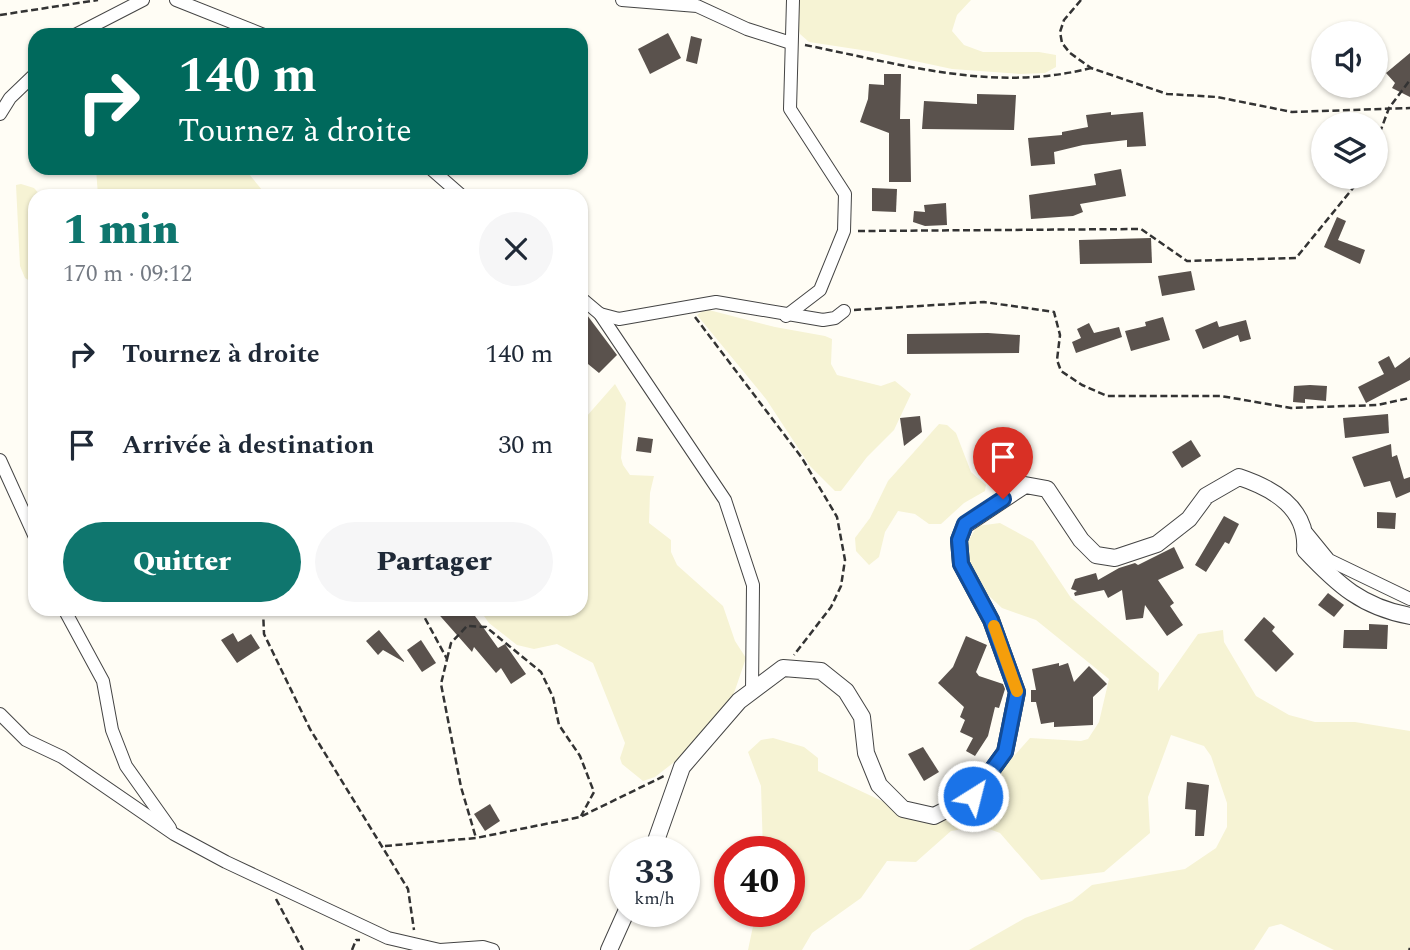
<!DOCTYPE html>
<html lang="fr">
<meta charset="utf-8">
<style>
body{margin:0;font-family:Spectral,serif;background:#f6f6f7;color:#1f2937;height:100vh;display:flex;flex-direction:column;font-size:26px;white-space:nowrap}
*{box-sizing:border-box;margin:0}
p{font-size:23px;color:#747a83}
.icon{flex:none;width:38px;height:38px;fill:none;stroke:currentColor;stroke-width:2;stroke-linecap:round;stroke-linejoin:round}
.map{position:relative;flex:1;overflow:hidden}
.details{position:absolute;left:28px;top:189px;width:560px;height:427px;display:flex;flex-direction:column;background:#fff;border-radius:21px;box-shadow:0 2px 5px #0004}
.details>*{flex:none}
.hud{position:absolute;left:28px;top:28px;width:560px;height:147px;border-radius:21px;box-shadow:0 2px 5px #0004;background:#00695c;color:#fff;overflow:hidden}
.fabs{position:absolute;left:1311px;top:21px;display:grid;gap:14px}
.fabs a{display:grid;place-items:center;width:77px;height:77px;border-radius:50%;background:#fff;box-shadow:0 2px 5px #0004;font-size:35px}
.speed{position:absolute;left:609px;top:836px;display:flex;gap:14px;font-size:35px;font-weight:700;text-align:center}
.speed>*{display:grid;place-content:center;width:91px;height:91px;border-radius:50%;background:#fff;box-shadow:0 2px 5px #0004;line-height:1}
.speed small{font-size:18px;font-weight:400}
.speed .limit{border:10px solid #d22;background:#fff;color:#111}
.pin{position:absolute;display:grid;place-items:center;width:60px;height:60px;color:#fff;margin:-72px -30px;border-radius:50% 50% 50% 0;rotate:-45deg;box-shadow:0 0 7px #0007}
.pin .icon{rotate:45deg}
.me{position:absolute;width:77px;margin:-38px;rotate:36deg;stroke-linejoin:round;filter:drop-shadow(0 0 5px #0008)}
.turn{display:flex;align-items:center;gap:24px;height:147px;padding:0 35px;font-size:32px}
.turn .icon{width:91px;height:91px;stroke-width:2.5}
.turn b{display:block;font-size:49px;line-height:60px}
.round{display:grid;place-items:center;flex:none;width:74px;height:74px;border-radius:37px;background:#f6f6f7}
.overview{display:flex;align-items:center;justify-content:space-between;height:119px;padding:0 35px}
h1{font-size:42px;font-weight:800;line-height:52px;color:#0f766e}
.cta{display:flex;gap:14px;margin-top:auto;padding:14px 35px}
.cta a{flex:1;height:80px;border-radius:42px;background:#0f766e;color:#fff;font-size:28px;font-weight:800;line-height:80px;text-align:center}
.cta a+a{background:#f6f6f7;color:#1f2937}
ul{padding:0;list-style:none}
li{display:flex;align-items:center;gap:21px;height:91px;padding:0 35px}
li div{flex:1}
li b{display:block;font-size:26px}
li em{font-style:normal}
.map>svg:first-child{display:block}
</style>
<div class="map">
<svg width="1410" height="950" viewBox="0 0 1410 950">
<rect width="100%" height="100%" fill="#fffdf5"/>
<g fill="#f6f3d4">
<polygon points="798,0 971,0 957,15 952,31 964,45 983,52 1039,52 1056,55 1056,67 1045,73 1020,74 952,69 868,51 809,42 800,34 795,16"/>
<polygon points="96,168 244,168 267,196 98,196"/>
<polygon points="21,184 34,188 41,196 35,196 35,284 25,278 20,266 16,185"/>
<polygon points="705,309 775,327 825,336 832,339 831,364 837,375 881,386 895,381 911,394 894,430 867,457 841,491 835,491 810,466 766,399 697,315"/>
<polygon points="615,384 626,403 621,458 623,465 630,475 654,476 650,493 649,523 671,540 671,552 677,565 723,606 735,641 746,658 733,696 691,749 655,777 643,781 622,764 620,758 625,743 593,663 557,644 534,649 517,645 489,623 479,609 581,609 581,417 586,417"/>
<polygon points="939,424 947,425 956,433 971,472 986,485 985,491 964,503 941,524 929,524 915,514 898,511 885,532 879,557 869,565 856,551 855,538 870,518 888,481"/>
<polygon points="1000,523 1033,541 1071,598 1159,673 1158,691 1198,634 1223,630 1224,642 1256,696 1289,715 1315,722 1355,722 1410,731 1410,950 1334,950 1281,924 1269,927 1254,950 969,950 1025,918 1072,901 1092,885 1185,869 1216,848 1227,827 1227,803 1211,756 1204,746 1171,735 1148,797 1150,833 1104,872 1041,880 1000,833 981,826 951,831 916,862 887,861 861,898 812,933 802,950 748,950 756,912 789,912 789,852 763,852 761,786 748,752 761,740 773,738 804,747 818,758 818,771 931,824 979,795 1030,738 1081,741 1088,739 1099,722 1109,679 1036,620 1002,608 987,594 968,562 965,547 977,526"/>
</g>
<g fill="#5a524d">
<polygon points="668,33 681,58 650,74 638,49"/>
<polygon points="691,36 702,39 697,64 686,61"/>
<polygon points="1410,53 1410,97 1392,88 1395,83 1386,73"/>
<polygon points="884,74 901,74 900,119 910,119 911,182 889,182 889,133 860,122 868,99 869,84 884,85"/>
<polygon points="977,94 1016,95 1014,130 922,129 924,101 977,104"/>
<polygon points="1111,112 1111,115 1143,112 1146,146 1127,147 1127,140 1083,145 1054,152 1055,164 1031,166 1028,138 1062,135 1062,132 1088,127 1086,115"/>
<polygon points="1121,169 1126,196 1080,204 1083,212 1073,216 1031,219 1029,195 1096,185 1094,174"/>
<polygon points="872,188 897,189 896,212 872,211"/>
<polygon points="946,203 947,225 925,226 913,222 914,211 925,212 924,205"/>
<polygon points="1337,217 1346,221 1338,240 1365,250 1360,264 1324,247"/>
<polygon points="1151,238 1152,263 1080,264 1079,240"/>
<polygon points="1191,271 1195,290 1162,296 1158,276"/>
<polygon points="587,315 617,355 599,373 588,364 581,371 581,324"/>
<polygon points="1163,317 1170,340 1131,351 1125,331 1146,326 1145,322"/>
<polygon points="1246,320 1251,339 1240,342 1238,335 1203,349 1195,330 1217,321 1219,327"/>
<polygon points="1089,323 1094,333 1119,327 1122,337 1076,353 1072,342 1081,338 1077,329"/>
<polygon points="988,333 1020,335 1019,353 907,354 907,334"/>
<polygon points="1389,356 1395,368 1410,357 1410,380 1366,403 1358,387 1384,374 1378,362"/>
<polygon points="1310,385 1327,386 1326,401 1305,399 1305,403 1293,402 1294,386"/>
<polygon points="1388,414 1389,433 1345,438 1343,418"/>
<polygon points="920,416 922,432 904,446 900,418"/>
<polygon points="638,437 653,439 651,453 636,451"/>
<polygon points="1191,440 1201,456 1182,468 1172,452"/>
<polygon points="1391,444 1392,457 1397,455 1404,479 1410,477 1410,492 1396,498 1390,481 1364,487 1352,457"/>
<polygon points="1377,512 1396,513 1395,529 1377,528"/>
<polygon points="1224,516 1239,524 1229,544 1225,542 1206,572 1195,565"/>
<polygon points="1174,547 1184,568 1158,580 1174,603 1170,606 1183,625 1167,636 1145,605 1143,618 1126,620 1122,590 1108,598 1104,590 1075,596 1074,593 1077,591 1071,589 1075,579 1096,573 1098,580 1119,568 1135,563 1138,565"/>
<polygon points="1328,593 1344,605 1334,617 1318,605"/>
<polygon points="434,609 470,609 498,648 505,644 526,674 511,684 501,668 496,673 474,647 472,652"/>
<polygon points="1264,617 1275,627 1272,631 1294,654 1276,672 1244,640"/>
<polygon points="1369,624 1388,625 1387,649 1343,648 1344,630 1369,630"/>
<polygon points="379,630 404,661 404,662 383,650 378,655 366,641"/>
<polygon points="233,633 238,642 251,634 260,648 237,663 221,640"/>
<polygon points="966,636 987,645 976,672 979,676 1003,684 1005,689 999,708 995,707 988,736 975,756 966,751 973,738 960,732 965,720 960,717 964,707 938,683 953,667"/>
<polygon points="421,640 436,663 422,672 407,650"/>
<polygon points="1059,663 1059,666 1068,663 1074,682 1089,666 1107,684 1093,697 1093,725 1054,727 1054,722 1041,724 1036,702 1031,702 1031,690 1036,690 1032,669"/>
<polygon points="923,747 939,772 924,781 908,754"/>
<polygon points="1187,782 1209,785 1204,836 1195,836 1196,810 1185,809"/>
<polygon points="490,804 500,821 485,831 474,814"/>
</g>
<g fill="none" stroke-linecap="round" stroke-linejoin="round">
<defs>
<g id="minor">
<polyline points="176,0 264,35"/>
<polyline points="622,0 697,6 747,29 791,43"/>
<polyline points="75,35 143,0"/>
<polyline points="0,114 10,98 35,74"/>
<polyline points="430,168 462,196"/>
<polyline points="581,298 600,314 725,500 753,585 752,691"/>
<polyline points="600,314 619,319 716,302 823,320 835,318 844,311"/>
<polyline points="786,316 820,290 844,231 845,194 790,109 793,0"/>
<polyline points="0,460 35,537"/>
<polyline points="1307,533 1329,560 1410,599"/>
<polyline points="64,609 103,681 112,730 126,766 170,828"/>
<polyline points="0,714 26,740 62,757 174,834 226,862 388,938 440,950 483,947 493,950"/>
</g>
<g id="tertiary">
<path d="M 652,852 L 682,767 L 739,701 L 783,668 L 821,671 L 846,691 L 862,717 L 866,753 L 879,785 L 903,809 L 934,816 L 973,796 L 1005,752 L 1017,692 L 991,620 L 961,564 L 959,540 L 965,525 L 1025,485 L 1047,489 L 1081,540 L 1096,555 L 1115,558 L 1157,544 L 1189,519 L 1206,496 L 1239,477 C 1275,489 1308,509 1305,550 C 1338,585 1362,607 1410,616"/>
<polyline points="609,950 626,912"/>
</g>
</defs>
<use href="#minor" stroke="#444" stroke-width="14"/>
<use href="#tertiary" stroke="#444" stroke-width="18"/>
<g stroke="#333" stroke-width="2.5" stroke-dasharray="7 3.5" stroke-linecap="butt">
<polyline points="1081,0 1064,20 1060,32 1062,43 1070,53 1091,68 1167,94 1217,97 1292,112 1410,108"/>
<polyline points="0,15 98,0"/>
<path d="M 805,45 C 901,64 994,93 1091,68"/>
<polyline points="1376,143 1389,108 1410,80"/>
<polyline points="858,231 1141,229 1187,261 1296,258 1362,177"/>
<polyline points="854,310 984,302 1054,312 1060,335 1057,360 1061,371 1082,385 1107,396 1221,396 1291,408 1377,405 1410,398"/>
<polyline points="695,317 802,458 837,517 845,560 841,586 831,607 794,655"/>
<polyline points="263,609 264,634 310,729 408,889 414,930"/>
<polyline points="420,609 447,659 441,684 461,787 476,838"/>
<polyline points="447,659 451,643 467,626 486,627 541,672 553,697 559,725 580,756 594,792 581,816"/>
<polyline points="385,846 476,838 580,817 664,776"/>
<polyline points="276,899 303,950"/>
<polyline points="352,950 356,940 360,940"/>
<polyline points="1409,950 1410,948"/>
</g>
<use href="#minor" stroke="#fff" stroke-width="12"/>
<use href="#tertiary" stroke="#fff" stroke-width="16"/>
</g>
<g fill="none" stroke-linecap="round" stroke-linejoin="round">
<defs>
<polyline id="route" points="973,796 1005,752 1017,692 991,620 961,564 959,540 965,524 1003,499"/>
</defs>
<use href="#route" stroke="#114b97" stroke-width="18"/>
<use href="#route" stroke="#1a73e8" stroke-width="12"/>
<polyline stroke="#f59e0b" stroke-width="12" points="994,626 1017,691"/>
</g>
</svg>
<div class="fabs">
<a><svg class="icon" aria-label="sound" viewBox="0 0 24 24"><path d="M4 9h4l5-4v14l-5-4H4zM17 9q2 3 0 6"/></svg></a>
<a><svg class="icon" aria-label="layers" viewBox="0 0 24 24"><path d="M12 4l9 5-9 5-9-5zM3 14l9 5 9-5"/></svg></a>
</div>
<div class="speed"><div>33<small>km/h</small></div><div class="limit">40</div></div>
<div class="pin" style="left:1003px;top:499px;background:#d93025"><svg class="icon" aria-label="arrive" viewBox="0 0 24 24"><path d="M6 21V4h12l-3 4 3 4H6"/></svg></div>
<svg class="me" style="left:973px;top:796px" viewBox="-20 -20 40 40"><circle r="17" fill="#1a73e8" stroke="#fff" stroke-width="3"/><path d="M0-11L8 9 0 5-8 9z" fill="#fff"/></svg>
<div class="hud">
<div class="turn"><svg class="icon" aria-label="right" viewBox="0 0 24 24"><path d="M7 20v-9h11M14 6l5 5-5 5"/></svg><div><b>140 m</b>Tournez à droite</div></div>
</div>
<section class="details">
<div class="overview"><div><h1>1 min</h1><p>170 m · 09:12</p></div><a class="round"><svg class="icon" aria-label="close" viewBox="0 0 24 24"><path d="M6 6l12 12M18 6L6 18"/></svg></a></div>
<ul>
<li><svg class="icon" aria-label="right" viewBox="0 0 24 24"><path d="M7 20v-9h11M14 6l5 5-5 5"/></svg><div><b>Tournez à droite</b></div><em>140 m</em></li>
<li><svg class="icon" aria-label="arrive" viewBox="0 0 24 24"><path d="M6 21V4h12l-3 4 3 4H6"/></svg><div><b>Arrivée à destination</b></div><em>30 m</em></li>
</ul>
<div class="cta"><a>Quitter</a><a>Partager</a></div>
</section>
</div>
